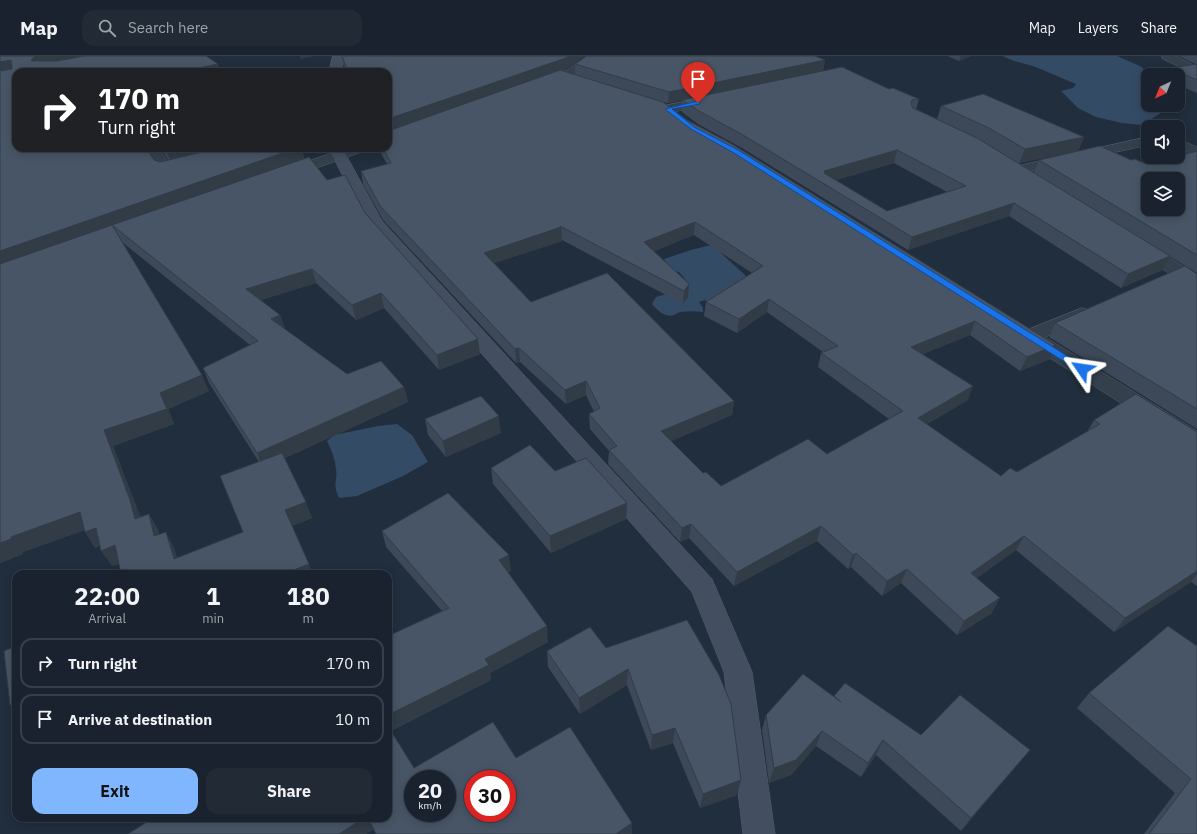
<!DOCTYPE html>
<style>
body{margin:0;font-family:"IBM Plex Sans",sans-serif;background:#222a36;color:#f1f3f6;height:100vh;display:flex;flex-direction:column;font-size:15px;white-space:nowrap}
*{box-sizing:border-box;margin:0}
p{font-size:13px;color:#9fa4aa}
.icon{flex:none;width:22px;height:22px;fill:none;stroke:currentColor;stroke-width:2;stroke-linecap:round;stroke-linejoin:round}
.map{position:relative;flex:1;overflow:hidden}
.drawer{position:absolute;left:12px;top:514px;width:380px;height:252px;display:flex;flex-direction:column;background:#19222e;border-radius:12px;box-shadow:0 2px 10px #0003,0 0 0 1px #373f4a}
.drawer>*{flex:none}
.guide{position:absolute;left:12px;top:12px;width:380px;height:84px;border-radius:12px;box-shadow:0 2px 10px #0003,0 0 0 1px #373f4a;background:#202124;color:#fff;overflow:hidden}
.needle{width:26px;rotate:223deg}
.fabs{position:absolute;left:1141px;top:12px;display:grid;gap:8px}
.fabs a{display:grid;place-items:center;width:44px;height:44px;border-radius:8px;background:#19222e;box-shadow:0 2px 10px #0003,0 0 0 1px #373f4a;font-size:20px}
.speed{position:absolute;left:404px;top:714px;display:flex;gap:8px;font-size:20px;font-weight:700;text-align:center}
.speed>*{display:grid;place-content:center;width:52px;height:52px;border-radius:50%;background:#19222e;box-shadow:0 2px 10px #0003,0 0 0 1px #373f4a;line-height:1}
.speed small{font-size:10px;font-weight:400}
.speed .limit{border:6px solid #d22;background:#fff;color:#111}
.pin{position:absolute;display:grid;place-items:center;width:34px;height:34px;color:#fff;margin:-41px -17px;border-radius:50% 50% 50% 0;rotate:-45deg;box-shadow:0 0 4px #0007}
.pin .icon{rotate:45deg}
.me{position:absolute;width:44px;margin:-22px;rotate:302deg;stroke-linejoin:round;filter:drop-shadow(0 0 3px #0008)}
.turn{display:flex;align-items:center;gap:14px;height:84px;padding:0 20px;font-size:18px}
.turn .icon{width:52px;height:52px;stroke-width:2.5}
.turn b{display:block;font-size:28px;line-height:34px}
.eta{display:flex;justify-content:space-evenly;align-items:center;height:68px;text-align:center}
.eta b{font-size:24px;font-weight:700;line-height:28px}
.primary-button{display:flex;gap:8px;margin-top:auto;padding:8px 20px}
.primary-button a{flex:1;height:46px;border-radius:12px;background:#80b6fe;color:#111;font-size:16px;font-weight:700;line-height:46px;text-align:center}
.primary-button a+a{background:#222a36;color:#f1f3f6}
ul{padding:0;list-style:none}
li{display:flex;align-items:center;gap:12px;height:50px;margin:0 8px 6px;padding:0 12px;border:2px solid #373f4a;border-radius:12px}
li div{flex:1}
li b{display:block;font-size:15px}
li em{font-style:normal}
header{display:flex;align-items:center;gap:24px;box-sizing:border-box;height:56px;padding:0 20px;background:#19222e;border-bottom:1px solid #373f4a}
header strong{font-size:19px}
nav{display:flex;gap:22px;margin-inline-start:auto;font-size:14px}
.search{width:280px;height:36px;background:#222a36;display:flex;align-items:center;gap:10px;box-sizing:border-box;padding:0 14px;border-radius:12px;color:#9fa4aa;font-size:15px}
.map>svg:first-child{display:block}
</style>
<header>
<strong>Map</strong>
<div class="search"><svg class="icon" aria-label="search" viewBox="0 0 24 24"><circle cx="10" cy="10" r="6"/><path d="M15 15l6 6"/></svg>Search here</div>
<nav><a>Map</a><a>Layers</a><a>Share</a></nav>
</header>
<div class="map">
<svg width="1197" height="778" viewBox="0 0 1197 778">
<rect width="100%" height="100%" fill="#212e3d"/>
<g fill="#344b65">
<path d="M 1003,0 L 1117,0 L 1142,11 L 1143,13 L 1155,17 L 1148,18 L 1143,24 L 1148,27 L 1148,49 L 1173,49 L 1142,69 L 1122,67 L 1096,61 L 1078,52 L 1061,35 L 1073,32 L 1076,28 C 1063,23 1051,17 1038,12 C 1027,7 1015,7 1003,0 Z"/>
<path d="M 719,187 L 721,197 L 745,219 L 751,227 L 710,248 L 705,244 L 699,246 L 703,252 L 703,256 C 695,255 688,255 680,256 C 678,257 676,258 674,259 C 665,262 657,254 652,248 L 656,241 L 688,232 L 685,223 L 679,216 L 671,215 L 664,203 L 691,194 Z"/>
<path d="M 397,368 L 412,379 L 428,406 L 403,420 L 357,440 L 339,442 C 332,426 338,426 336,413 C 335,404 332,394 327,385 L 334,379 L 378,370 Z"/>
</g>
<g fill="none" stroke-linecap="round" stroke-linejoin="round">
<defs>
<g id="minor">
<polygon points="587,0 601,0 575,18 540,31 536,30 534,27 536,24 567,14"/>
<polygon points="1162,0 1176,0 1197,11 1197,19 1163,3"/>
<polygon points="712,40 716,41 718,44 716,47 668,57 663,56 662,53 663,50"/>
<polygon points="1148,81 1148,89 1017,118 1012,117 1010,114 1012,111 1017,110"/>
<polygon points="1178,83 1197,91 1197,100 1178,92"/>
<path d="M 144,92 L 158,92 L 170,109 L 185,105 L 190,106 L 192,109 L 190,112 C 181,114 170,119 161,117 Z"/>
<polygon points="346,92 366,92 364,95 291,121 286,122 281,121 279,118 281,115"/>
<polygon points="1140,186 1146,187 1197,219 1197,232 1191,231 1134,195 1132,191 1134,187"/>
<polygon points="1082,252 1089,254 1091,258 1089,262 1045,281 1197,375 1197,393 1189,390 1023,285 1019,280 1022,276"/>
</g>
<g id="secondary">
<polygon points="333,0 345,0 341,16 329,16"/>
<polygon points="331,92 345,92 346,99 382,165 712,523 752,616 775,778 743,778 724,616 692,536 369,170 332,99"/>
</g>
</defs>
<use href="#minor" stroke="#535e6b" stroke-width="1"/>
<use href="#secondary" stroke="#535e6b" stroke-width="1"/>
<use href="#minor" fill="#35404d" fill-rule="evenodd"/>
<use href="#secondary" fill="#434f60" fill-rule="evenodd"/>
</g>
<g fill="#3d4958" fill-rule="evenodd">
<path d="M 342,0 L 585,0 L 566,13 L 560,15 L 575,19 L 575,8 L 825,4 L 823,15 L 889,33 L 919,43 L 916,54 L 937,63 L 941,50 L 1084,81 L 1078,95 L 1019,107 L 1034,116 L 1039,104 L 1131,104 L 1146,108 L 1197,95 L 1197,217 L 1169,200 L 1162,214 L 1121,232 L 1009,160 L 908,194 L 742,92 L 698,68 L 682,56 L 682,44 L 668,47 L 663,46 L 687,64 L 1050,303 L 1020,315 L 970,279 L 923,298 L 968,344 L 927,368 L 1001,420 L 1017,416 L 1087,376 L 1094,364 L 1197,376 L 1197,530 L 1191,526 L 1114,576 L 1016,494 L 977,522 L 992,557 L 957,579 L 901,527 L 882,540 L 851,511 L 848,513 L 817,485 L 734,530 L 689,482 L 680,486 L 608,408 L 609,395 L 590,373 L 589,358 L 594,356 L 586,339 L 566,348 L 520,306 L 516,307 L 383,164 L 363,128 L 361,115 L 387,108 L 378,92 L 388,92 L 388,16 L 346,16 L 344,11 ZM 982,84 L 985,86 L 1017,106 ZM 894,107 L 947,136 L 887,155 L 836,124 ZM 694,179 L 752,217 L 706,246 L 704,260 L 737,277 L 767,256 L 823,296 L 821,297 L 818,311 L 889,363 L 827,398 L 721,430 L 703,417 L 671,385 L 732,359 L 734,345 L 531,246 L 494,207 L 562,185 L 562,184 L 683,248 L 688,241 L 689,228 L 654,195 Z"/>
<polygon points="948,0 971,0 959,5"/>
<polygon points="1179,0 1197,0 1197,37 1178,29 1178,19 1167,19 1170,12 1195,8"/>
<path d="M 16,16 L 154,104 L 160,106 L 168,104 L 160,92 L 302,92 L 304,103 L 365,157 L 480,298 L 439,314 L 384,252 L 356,264 L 316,227 L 261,244 L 280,259 L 285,273 L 347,318 L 404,331 L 408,346 L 285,402 L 312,462 L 292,470 L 309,508 L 119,508 L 112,510 L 100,490 L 95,492 L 84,474 L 23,496 L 23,498 L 0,507 ZM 122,186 L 250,289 L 203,312 L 209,327 L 259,406 L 243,476 L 177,502 L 174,492 L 159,478 L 158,474 L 149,458 L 140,461 L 113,390 L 174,368 L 168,353 L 209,335 Z"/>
<polygon points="1197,218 1197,373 1049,281 1055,267"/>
<polygon points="425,363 501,377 446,401 428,379"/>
<polygon points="491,412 555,415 627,447 626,463 551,497 493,428"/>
<polygon points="382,475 511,515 508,516 548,586 490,617 491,624 391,675 414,712 516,702 632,767 374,773 366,778 128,778 388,762 388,580 442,555 386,491"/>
<polygon points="687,564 737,739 700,752 673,687 651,694 627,629 580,658 548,611 547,595 606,592"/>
<polygon points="1197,590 1197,778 1144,778 1175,737 1077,652 1089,637"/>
<polygon points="834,640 921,679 1018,708 961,775 876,699 861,721 816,690 791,719 769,727 762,674 766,659 834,641"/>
</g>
<g fill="#323c47">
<polygon points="36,0 100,0 36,16 31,4"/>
<polygon points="300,0 314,0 301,3"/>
<polygon points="569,0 585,0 566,13 388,75 388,63"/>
<polygon points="960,0 971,0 959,5"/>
<polygon points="11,4 17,16 0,19 0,6"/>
<polygon points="825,4 823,15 682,44 668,47 669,36"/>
<polygon points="218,8 220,16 180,16"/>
<polygon points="1084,81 1078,95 1019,107 1025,93"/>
<polygon points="173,92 233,92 171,107 166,94"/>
<polygon points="297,92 302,92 305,104 112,169 0,212 0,195"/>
<polygon points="897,94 894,107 824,128 824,115"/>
<polygon points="1014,147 1009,160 908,194 912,181"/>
<polygon points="695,166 694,179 643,200 644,186"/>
<polygon points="561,171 562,185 486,210 484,197"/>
<polygon points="1170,200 1162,214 1121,232 1128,218"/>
<polygon points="312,213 316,227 251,247 246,233"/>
<polygon points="689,228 688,241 683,248 684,235"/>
<polygon points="381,237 384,252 356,264 352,249"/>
<polygon points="769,243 767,256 737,277 739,263"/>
<polygon points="280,259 285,273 271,263"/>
<polygon points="975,265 970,279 906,305 911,291"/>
<polygon points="478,283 480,298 439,314 437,299"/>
<polygon points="1056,289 1050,303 1020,315 1027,301"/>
<polygon points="519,292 520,306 516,307 515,293"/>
<polygon points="202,319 209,335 168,353 174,368 113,390 140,459 144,479 135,463 104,374 160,337"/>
<polygon points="586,325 586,339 566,348 565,334"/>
<polygon points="973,330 968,344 913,376 918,362"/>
<polygon points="404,331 408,346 263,412 257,397"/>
<polygon points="734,345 732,359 660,390 661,375"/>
<polygon points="499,360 501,377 446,401 443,385"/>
<polygon points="306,446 312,462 292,470 285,454"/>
<polygon points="627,447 626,463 551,497 550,480"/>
<polygon points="80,456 91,472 23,496 23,498 0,507 0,487 11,481"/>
<polygon points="149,458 158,474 163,496 154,480"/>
<polygon points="691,468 689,482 680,486 682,472"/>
<polygon points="821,470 817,485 734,530 737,516"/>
<polygon points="96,472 106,488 95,492 85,476"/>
<polygon points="166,476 174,492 182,518 174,503"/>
<polygon points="1024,480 1016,494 964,531 971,517"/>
<polygon points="115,489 125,505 112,510 101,495"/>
<polygon points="856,497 851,511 848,513 853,499"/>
<polygon points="509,499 511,515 501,519 499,504"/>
<polygon points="309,508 313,518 296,518 294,514"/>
<polygon points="907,513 901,527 882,540 887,525"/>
<polygon points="1197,515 1197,518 1191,526 1114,576 1125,562"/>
<polygon points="1000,542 992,557 957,579 964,565"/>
<polygon points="547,570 548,586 490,617 491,624 388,676 388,659 485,603"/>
<polygon points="628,613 627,629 580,658 579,642"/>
<polygon points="16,647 16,655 10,649"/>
<polygon points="675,672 673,687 651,694 652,679"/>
<polygon points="822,675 816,690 791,719 769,727 774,712"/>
<polygon points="883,684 876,699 861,721 868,707"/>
<polygon points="1030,694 1018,708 961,775 971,762"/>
<polygon points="741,724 737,739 700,752 703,738"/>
<polygon points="364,762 368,762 374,773 366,778 339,778"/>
<polygon points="632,767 632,778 616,778"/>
</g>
<g fill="#475566" stroke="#323c47" fill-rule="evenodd">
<polygon points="0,0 36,0 31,4 32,5 57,5 84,0 206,0 218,8 180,16 16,16 16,92 146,92 154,104 160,106 219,92 297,92 0,195 0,15 12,13 11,4 0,6"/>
<polygon points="342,0 569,0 566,2 388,63 388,16 348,16"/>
<polygon points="587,0 815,0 825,4 669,36 575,8"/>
<polygon points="1197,8 1197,24 1170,12"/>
<path d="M 842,11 L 889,33 L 893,32 L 919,43 L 912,44 L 911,48 L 913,52 L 977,82 L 1170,200 L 1128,218 L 1014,147 L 912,181 L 743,79 L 699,55 L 682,44 ZM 897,94 L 966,130 L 887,155 L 824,117 L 826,116 L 824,115 Z"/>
<path d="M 560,14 L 663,46 L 687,64 L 732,88 L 1056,289 L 1027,301 L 975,265 L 911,291 L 973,330 L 918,362 L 1001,420 L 1010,412 L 1017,416 L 1100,368 L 1094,364 L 1136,338 L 1197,376 L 1197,515 L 1125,562 L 1024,480 L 971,517 L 1000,542 L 964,565 L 907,513 L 887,525 L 856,497 L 853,499 L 821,470 L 737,516 L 691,468 L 682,472 L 609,394 L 617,390 L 589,358 L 600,352 L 586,325 L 565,334 L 519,292 L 515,293 L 381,151 L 361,115 L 391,107 L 383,92 L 388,92 L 388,75 ZM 695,166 L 763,210 L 706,246 L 739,263 L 769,243 L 838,290 L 821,297 L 903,355 L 827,398 L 808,383 L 721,430 L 706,416 L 703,417 L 661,375 L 734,345 L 607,217 L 531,246 L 484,197 L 561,171 L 560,170 L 684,235 L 689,228 L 644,186 Z"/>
<polygon points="983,38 1084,81 1025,93 989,72 941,50"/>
<path d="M 1100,90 L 1131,104 L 1135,103 L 1146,108 L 1175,101 L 1178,101 L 1178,100 L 1197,95 L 1197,199 L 1039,104 ZM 1148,123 L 1178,123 L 1178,153 L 1148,153 Z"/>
<polygon points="164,92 173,92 166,94"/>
<polygon points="309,101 327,124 345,119 365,157 478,283 437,299 381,237 352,249 312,213 246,233 280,259 271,263 347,318 381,305 404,331 257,397 203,312 258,285 112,169"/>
<polygon points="112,169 202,319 160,337 167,353 104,374 130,444 135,463 149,458 154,480 166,476 174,503 243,476 220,420 282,397 306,446 285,454 309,508 294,514 296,518 121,518 115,489 101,495 96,472 85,476 80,456 11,481 11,483 0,487 0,208"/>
<polygon points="1185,210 1197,218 1197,353 1055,267"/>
<polygon points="481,340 499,360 443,385 425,363"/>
<polygon points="530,389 555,415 586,402 627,447 550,480 491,412"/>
<polygon points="448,437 509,499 499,504 547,570 485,603 489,609 388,659 388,580 449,552 382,475"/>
<polygon points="687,564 719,619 731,648 741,724 703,738 675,672 652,679 628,613 579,642 547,595 590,571 606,592"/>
<polygon points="1168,570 1197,590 1197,778 1149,778 1191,723 1089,637"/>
<polygon points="16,590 16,647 10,649 4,595"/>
<polygon points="803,618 841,646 834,640 845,627 921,679 960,639 1030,694 971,762 883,684 868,707 822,675 796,704 774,712 766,659"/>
<path d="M 493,666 L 516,702 L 570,671 L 632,767 L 616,778 L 376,778 L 368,762 L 388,762 L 388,670 L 414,712 ZM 413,723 L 447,723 L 447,757 L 413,757 ZM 473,723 L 507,723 L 507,757 L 473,757 Z"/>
<polygon points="153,762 364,762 339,778 128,778"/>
</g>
<polygon fill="#1a73e8" stroke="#114b97" points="698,45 700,46 700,48 672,53 694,71 738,94 1085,311 1086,313 1085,315 1079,315 734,97 691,73 665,53"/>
</svg>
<div class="fabs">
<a><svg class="needle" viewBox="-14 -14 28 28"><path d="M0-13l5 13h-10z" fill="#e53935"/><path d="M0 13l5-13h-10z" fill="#9fa4aa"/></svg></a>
<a><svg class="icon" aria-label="sound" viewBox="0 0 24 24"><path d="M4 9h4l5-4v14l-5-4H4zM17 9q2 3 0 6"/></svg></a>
<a><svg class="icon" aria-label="layers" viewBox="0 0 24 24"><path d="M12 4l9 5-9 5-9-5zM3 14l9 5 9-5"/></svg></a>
</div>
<div class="speed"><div>20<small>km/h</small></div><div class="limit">30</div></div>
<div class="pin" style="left:698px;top:47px;background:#d93025"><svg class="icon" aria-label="arrive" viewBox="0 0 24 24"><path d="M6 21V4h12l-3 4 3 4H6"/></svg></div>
<svg class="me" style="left:1082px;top:313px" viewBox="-20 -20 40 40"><path d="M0-17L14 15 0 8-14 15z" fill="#1a73e8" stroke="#fff" stroke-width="4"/></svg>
<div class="guide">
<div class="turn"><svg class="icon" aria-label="right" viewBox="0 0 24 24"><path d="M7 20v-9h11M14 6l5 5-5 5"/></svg><div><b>170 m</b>Turn right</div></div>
</div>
<section class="drawer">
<div class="eta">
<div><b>22:00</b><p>Arrival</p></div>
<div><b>1</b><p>min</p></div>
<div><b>180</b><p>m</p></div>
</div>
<ul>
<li><svg class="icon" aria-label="right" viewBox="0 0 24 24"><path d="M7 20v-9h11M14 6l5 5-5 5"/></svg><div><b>Turn right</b></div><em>170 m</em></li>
<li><svg class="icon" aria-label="arrive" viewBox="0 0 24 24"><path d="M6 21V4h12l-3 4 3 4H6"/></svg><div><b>Arrive at destination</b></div><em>10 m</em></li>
</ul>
<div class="primary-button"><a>Exit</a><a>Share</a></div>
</section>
</div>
